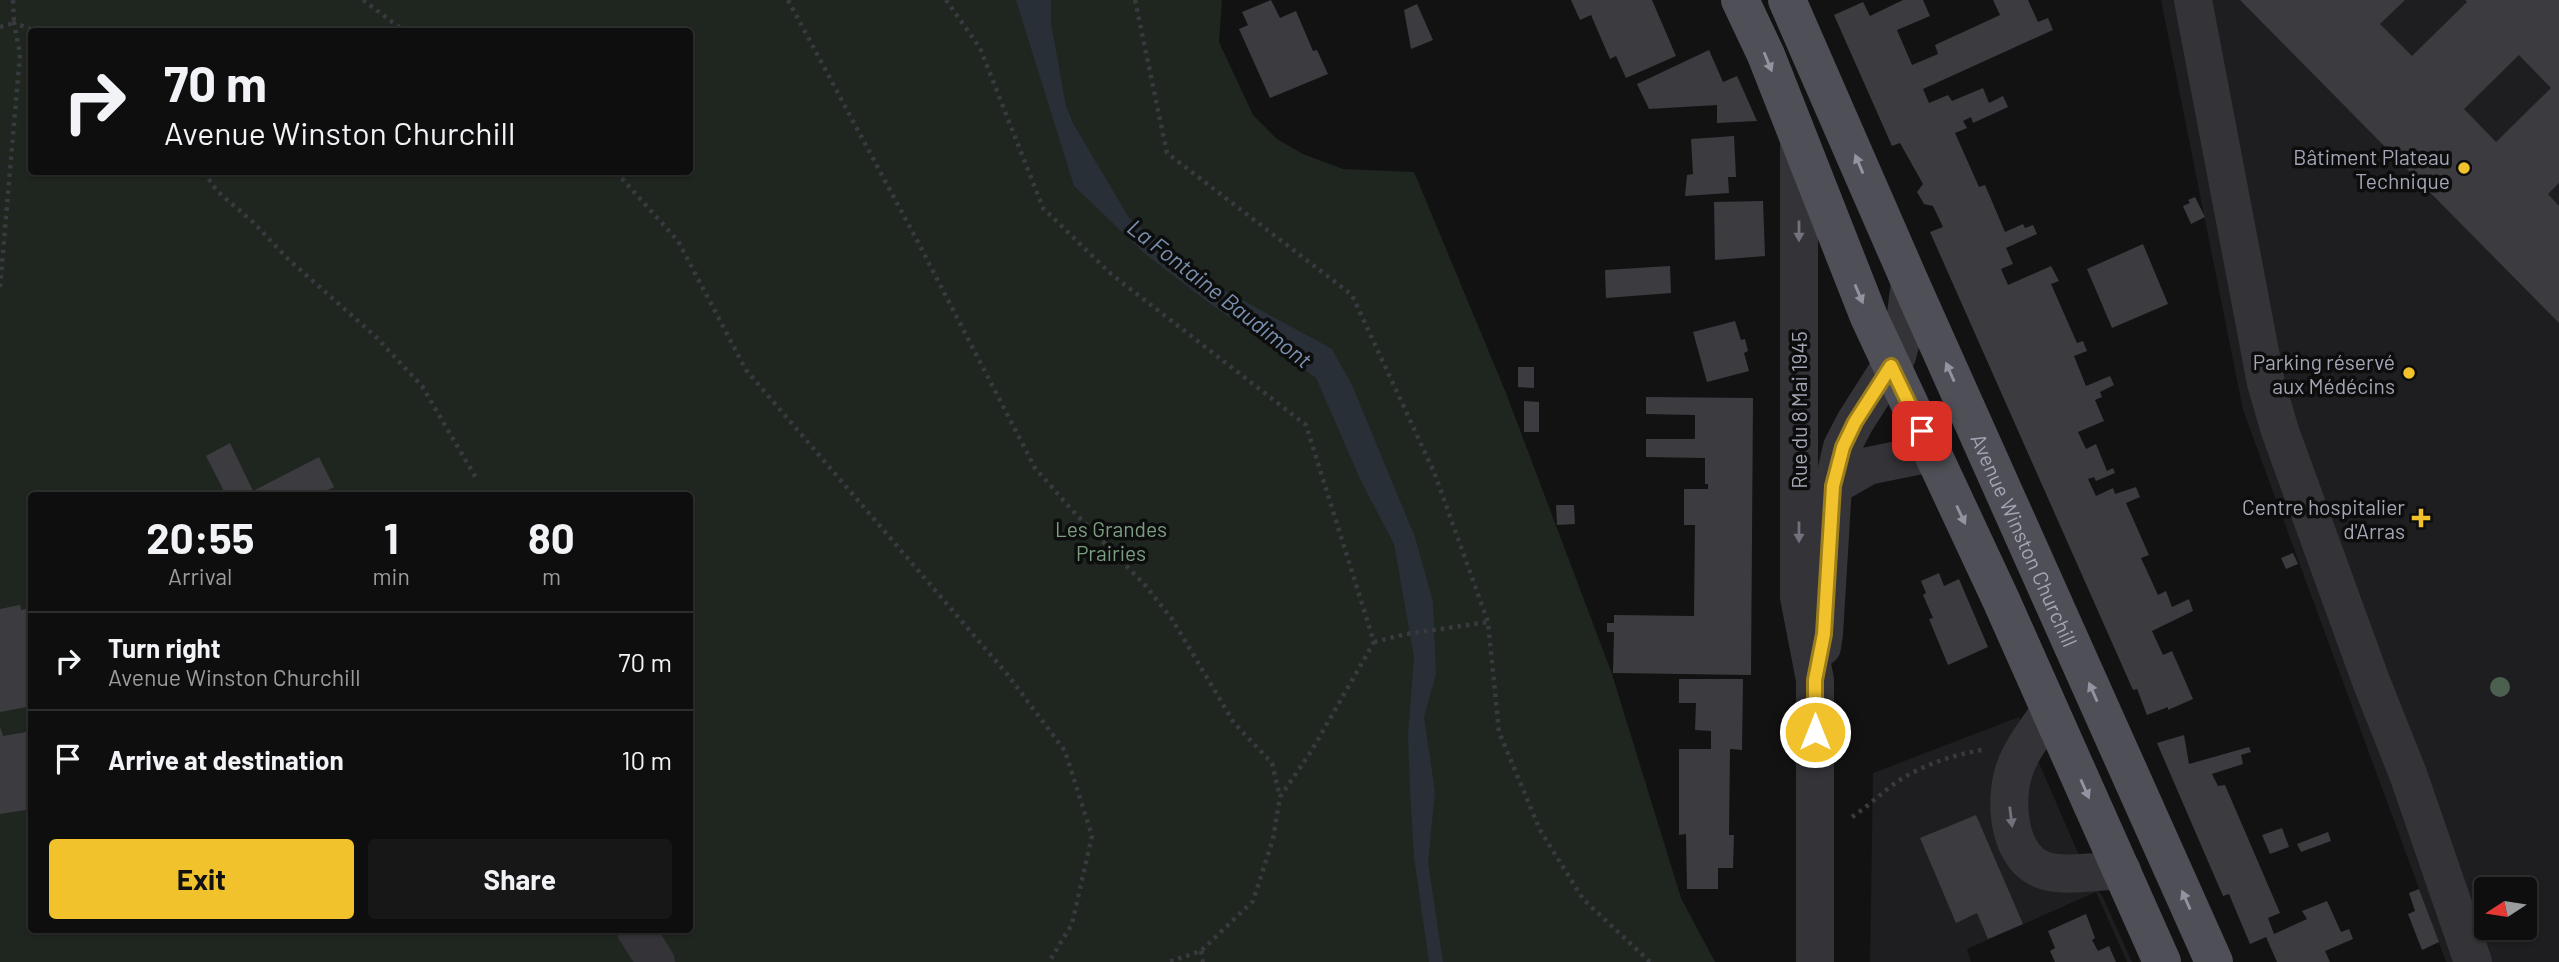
<!DOCTYPE html>
<meta charset="utf-8">
<style>
body{margin:0;font-family:Barlow,sans-serif;background:#171717;color:#f1f3f6;height:100vh;display:flex;flex-direction:column;font-size:26px;white-space:nowrap}
*{box-sizing:border-box;margin:0}
p{font-size:23px;color:#9b9c9e}
.icon{flex:none;width:38px;height:38px;fill:none;stroke:currentColor;stroke-width:2;stroke-linecap:round;stroke-linejoin:round}
.map{position:relative;flex:1;overflow:hidden}
.sheet{position:absolute;left:28px;top:492px;width:665px;height:441px;display:flex;flex-direction:column;background:#0e0e0e;border-radius:7px;box-shadow:0 2px 5px #0004,0 0 0 2px #2e2e2e}
.sheet>*{flex:none}
.guide{position:absolute;left:28px;top:28px;width:665px;height:147px;border-radius:7px;box-shadow:0 2px 5px #0004,0 0 0 2px #2e2e2e;background:#0e0e0e;color:#f1f3f6;overflow:hidden}
.needle{width:46px;rotate:258deg}
.tools{position:absolute;left:2474px;top:877px;display:grid;gap:14px}
.tools a{display:grid;place-items:center;width:63px;height:63px;border-radius:7px;background:#0e0e0e;box-shadow:0 2px 5px #0004,0 0 0 2px #2e2e2e;font-size:35px}
.pin{position:absolute;display:grid;place-items:center;width:60px;height:60px;color:#fff;margin:-30px;border-radius:14px;box-shadow:0 4px 10px #0006}
.me{position:absolute;width:77px;margin:-38px;rotate:0deg;stroke-linejoin:round;filter:drop-shadow(0 0 5px #0008)}
.turn{display:flex;align-items:center;gap:24px;height:147px;padding:0 21px;font-size:32px}
.turn .icon{width:91px;height:91px;stroke-width:2.5}
.turn b{display:block;font-size:49px;line-height:60px}
.eta{display:flex;justify-content:space-evenly;align-items:center;height:119px;text-align:center}
.eta b{font-size:42px;font-weight:700;line-height:49px}
.primary-button{display:flex;gap:14px;margin-top:auto;padding:14px 21px}
.primary-button a{flex:1;height:80px;border-radius:7px;background:#f1c22c;color:#111;font-size:28px;font-weight:700;line-height:80px;text-align:center}
.primary-button a+a{background:#171717;color:#f1f3f6}
ul{padding:0;list-style:none}
li{display:flex;align-items:center;gap:21px;height:98px;padding:0 21px;border-top:2px solid #2e2e2e}
li div{flex:1}
li b{display:block;font-size:26px}
li em{font-style:normal}
.map>svg:first-child{display:block}
</style>
<div class="map">
<svg width="2559" height="962" viewBox="0 0 2559 962">
<rect width="100%" height="100%" fill="#121213"/>
<g fill="#1e1e20" fill-rule="evenodd">
<path d="M 2161,0 L 2559,0 L 2559,962 L 2446,962 L 2243,410 ZM 2487,889 L 2525,889 L 2525,928 L 2487,928 Z"/>
<polygon points="2019,717 2092,885 2102,895 2132,962 2127,962 2096,892 1967,949 1971,962 1870,962 1873,773"/>
</g>
<path fill="#1e261f" fill-rule="evenodd" d="M 0,0 L 1222,0 L 1219,42 L 1253,115 L 1277,139 L 1303,154 L 1343,169 L 1414,172 L 1506,393 L 1612,674 L 1681,898 L 1715,962 L 0,962 ZM 32,32 L 690,32 L 690,172 L 32,172 ZM 32,495 L 690,495 L 690,929 L 32,929 Z"/>
<polygon fill="#282f37" points="1016,0 1051,0 1051,23 1066,106 1073,123 1129,218 1206,280 1332,349 1352,385 1415,537 1433,602 1436,674 1424,717 1435,792 1428,862 1443,962 1429,962 1414,857 1410,790 1408,735 1414,657 1394,544 1361,481 1316,378 1209,303 1145,254 1074,186"/>
<g fill="#3c3c40" fill-rule="evenodd">
<polygon points="1271,0 1280,18 1296,11 1313,51 1317,50 1328,74 1270,98 1239,29 1248,25 1242,12"/>
<polygon points="1571,0 1652,0 1676,56 1626,78 1616,56 1610,59 1591,15 1580,20"/>
<polygon points="1903,0 1923,0 1930,16 1897,30 1912,65 1938,54 1935,45 2000,15 1993,0 2028,0 2038,22 2048,18 2053,30 1923,89 1929,103 1948,95 1952,101 1983,88 1989,103 2003,96 2008,107 1973,123 1971,117 1963,121 1967,128 1955,133 1979,187 1985,185 2005,232 2023,224 2025,228 2033,225 2037,234 2006,248 2013,264 2001,269 2008,285 2051,266 2059,281 2051,284 2077,343 2083,341 2087,351 2074,356 2086,386 2110,376 2114,385 2100,392 2102,397 2095,400 2104,421 2078,432 2086,449 2096,444 2107,471 2113,468 2115,473 2096,481 2094,477 2088,479 2096,496 2113,488 2115,494 2136,487 2140,497 2126,503 2149,555 2141,558 2158,595 2166,591 2172,607 2189,599 2193,611 2152,631 2163,655 2172,651 2193,699 2168,710 2168,707 2147,715 2137,689 2133,690 1930,232 1943,227 1933,206 1924,204 1917,192 1923,184 1900,143 1892,146 1834,15 1863,2 1870,16"/>
<path d="M 2240,0 L 2405,0 L 2380,24 L 2412,56 L 2467,2 L 2465,0 L 2559,0 L 2559,183 L 2548,194 L 2559,206 L 2559,323 ZM 2519,55 L 2551,88 L 2496,142 L 2464,109 Z"/>
<polygon points="1417,4 1433,40 1411,49 1404,10"/>
<polygon points="1709,50 1723,82 1737,76 1757,121 1717,123 1717,105 1649,109 1637,84"/>
<polygon points="1734,136 1736,177 1728,177 1729,193 1685,196 1687,175 1693,174 1691,139"/>
<polygon points="2195,197 2205,217 2191,224 2183,206 2190,203 2188,200"/>
<polygon points="1763,201 1765,256 1715,260 1714,202"/>
<polygon points="2143,244 2168,304 2112,328 2087,269"/>
<polygon points="1670,266 1671,293 1606,298 1605,270"/>
<polygon points="1735,321 1741,340 1745,339 1748,351 1744,353 1749,371 1707,382 1693,332"/>
<polygon points="1518,367 1534,367 1534,388 1518,387"/>
<polygon points="1646,397 1753,398 1751,675 1613,673 1614,632 1607,632 1607,623 1614,623 1614,615 1694,616 1695,525 1684,525 1684,489 1708,489 1708,484 1705,484 1705,458 1646,457 1646,439 1695,439 1695,415 1646,414"/>
<polygon points="1524,401 1539,402 1539,432 1524,432"/>
<polygon points="230,443 253,491 319,457 334,487 318,495 226,495 206,456"/>
<polygon points="1556,505 1574,505 1575,524 1557,525"/>
<polygon points="2293,553 2298,564 2286,569 2281,558"/>
<polygon points="1939,573 1944,586 1959,579 1988,647 1948,665 1929,619 1933,618 1923,595 1926,593 1921,581"/>
<polygon points="20,605 21,610 32,608 32,706 0,712 0,609"/>
<polygon points="1679,679 1743,679 1742,750 1730,749 1729,835 1734,835 1733,868 1718,868 1718,889 1687,889 1686,834 1679,835 1679,749 1711,749 1711,731 1695,730 1696,703 1679,703"/>
<polygon points="0,727 3,736 32,731 32,809 0,814"/>
<polygon points="2184,735 2189,764 2249,747 2251,752 2241,755 2243,764 2212,774 2218,786 2225,785 2280,913 2268,918 2274,934 2307,919 2302,911 2327,901 2341,932 2349,929 2353,939 2325,951 2330,962 2277,962 2266,937 2250,944 2229,894 2223,896 2157,743"/>
<polygon points="1976,815 2023,924 1988,939 1977,913 1956,923 1920,838"/>
<polygon points="2282,828 2289,847 2270,854 2262,835"/>
<polygon points="2328,832 2331,841 2301,852 2297,844"/>
<polygon points="2419,889 2439,942 2422,950 2408,914 2415,911 2409,893"/>
<polygon points="2086,914 2095,938 2092,940 2098,951 2109,946 2116,962 2055,962 2050,951 2055,948 2048,931"/>
</g>
<g fill="none" stroke-linecap="round" stroke-linejoin="round">
<g stroke="#393a3f" stroke-width="4.5" stroke-dasharray="3.5 5" stroke-linecap="butt">
<polyline points="363,0 399,27 423,32"/>
<polyline points="788,0 920,246 1035,468 1070,508 1145,585 1172,619 1234,723 1272,763 1280,797"/>
<polyline points="946,0 980,48 1043,208 1111,274 1306,425 1374,642 1312,750 1280,797 1273,839 1253,901 1201,951 1169,962"/>
<polyline points="1135,0 1167,153 1352,295 1434,472 1488,622 1499,732 1540,830 1583,899 1650,962"/>
<polyline points="0,27 14,23 13,0"/>
<polyline points="204,172 217,191 253,222 288,259 375,336 422,386 476,478"/>
<polyline points="616,172 678,241 746,370 1007,674 1065,751 1092,836 1072,924 1049,962"/>
<polyline points="0,287 20,54 14,23 39,32"/>
<polyline points="1374,642 1406,634 1488,622"/>
<path d="M 1852,817 C 1869,806 1883,791 1900,780 C 1925,764 1953,755 1982,750"/>
<polyline points="1201,951 1203,962"/>
</g>
<g stroke="#333338" stroke-width="38">
<polyline points="2193,0 2266,383 2280,431 2371,681 2408,774 2473,962"/>
<polyline points="1799,141 1799,597 1815,680 1815,962"/>
<polyline points="1833,486 1868,466 1932,453"/>
<polyline points="1822,647 1824,634 1833,486 1842,447 1855,422 1897,356 1904,330 1910,282"/>
<path d="M 2050,711 C 2037,730 2021,749 2014,771 C 2004,802 2008,860 2046,871 C 2066,877 2100,871 2122,870"/>
<polyline points="635,929 656,962"/>
</g>
<g stroke="#4f5057" stroke-width="38">
<polyline points="1740,0 1766,55 1869,317 2001,600 2162,962"/>
<path id="s1" d="M 1787,0 L 1910,282 L 2214,962"/>
</g>
</g>
<circle fill="#4b604f" cx="2500" cy="687" r="10"/>
<defs><path id="oneway-solid" d="M-6-.8H1V-3.2L6.5 0L1 3.2V.8H-6Z" transform="scale(1.75)"/></defs>
<g fill="#9295a1">
<use href="#oneway-solid" transform="translate(1768 62) rotate(68)"/>
<use href="#oneway-solid" transform="translate(1859 164) rotate(-113)"/>
<use href="#oneway-solid" transform="translate(1859 294) rotate(67)"/>
<use href="#oneway-solid" transform="translate(1950 372) rotate(-114)"/>
<use href="#oneway-solid" transform="translate(1961 515) rotate(65)"/>
<use href="#oneway-solid" transform="translate(2093 692) rotate(-114)"/>
<use href="#oneway-solid" transform="translate(2085 789) rotate(66)"/>
<use href="#oneway-solid" transform="translate(2186 900) rotate(-114)"/>
</g>
<g fill="#71727c">
<use href="#oneway-solid" transform="translate(1799 231) rotate(90)"/>
<use href="#oneway-solid" transform="translate(1799 532) rotate(90)"/>
<use href="#oneway-solid" transform="translate(2011 817) rotate(83)"/>
</g>
<g fill="none" stroke-linecap="round" stroke-linejoin="round">
<defs>
<polyline id="route" points="1815,732 1815,680 1824,634 1833,486 1843,447 1855,422 1891,366 1922,431"/>
</defs>
<use href="#route" stroke="#9d7e1d" stroke-width="18"/>
<use href="#route" stroke="#f1c22c" stroke-width="12"/>
</g>
<g fill="#f1c22c" stroke="#0d0d0e" stroke-width="2.5">
<circle cx="2464" cy="168" r="7"/>
<circle cx="2409" cy="373" r="7"/>
<path d="M2417.5 507.5h7v7h7v7h-7v7h-7v-7h-7v-7h7z"/>
</g>
<g text-anchor="middle" dominant-baseline="central" stroke-width="7" stroke-linejoin="round" paint-order="stroke">
<g font-size="21" fill="#a3a6b4" stroke="#0d0d0e" text-anchor="end">
<text x="2450" y="156">Bâtiment Plateau<tspan x="2450" dy="24">Technique</tspan></text>
<text x="2395" y="361">Parking réservé<tspan x="2395" dy="24">aux Médécins</tspan></text>
<text x="2405" y="506">Centre hospitalier<tspan x="2405" dy="24">d'Arras</tspan></text>
</g>
<g font-size="21" fill="#a3a6b4" stroke="#0d0d0e">
<text transform="translate(1798 410) rotate(-90)">Rue du 8 Mai 1945</text>
<text stroke="none"><textPath href="#s1" startOffset="590">Avenue Winston Churchill</textPath></text>
</g>
<g font-size="21" fill="#7a9f80" stroke="#0d0d0e">
<text x="1111" y="528">Les Grandes<tspan x="1111" dy="24">Prairies</tspan></text>
</g>
<g font-size="23" font-style="italic" fill="#7991af" stroke="#0d0d0e">
<text transform="translate(1220 293) rotate(38)">La Fontaine Baudimont</text>
</g>
</g>
</svg>
<div class="tools">
<a><svg class="needle" viewBox="-14 -14 28 28"><path d="M0-13l5 13h-10z" fill="#e53935"/><path d="M0 13l5-13h-10z" fill="#9b9c9e"/></svg></a>
</div>
<div class="pin" style="left:1922px;top:431px;background:#d93025"><svg class="icon" aria-label="arrive" viewBox="0 0 24 24"><path d="M6 21V4h12l-3 4 3 4H6"/></svg></div>
<svg class="me" style="left:1815px;top:732px" viewBox="-20 -20 40 40"><circle r="17" fill="#f1c22c" stroke="#fff" stroke-width="3"/><path d="M0-11L8 9 0 5-8 9z" fill="#fff"/></svg>
<div class="guide">
<div class="turn"><svg class="icon" aria-label="right" viewBox="0 0 24 24"><path d="M7 20v-9h11M14 6l5 5-5 5"/></svg><div><b>70 m</b>Avenue Winston Churchill</div></div>
</div>
<section class="sheet">
<div class="eta">
<div><b>20:55</b><p>Arrival</p></div>
<div><b>1</b><p>min</p></div>
<div><b>80</b><p>m</p></div>
</div>
<ul>
<li><svg class="icon" aria-label="right" viewBox="0 0 24 24"><path d="M7 20v-9h11M14 6l5 5-5 5"/></svg><div><b>Turn right</b><p>Avenue Winston Churchill</p></div><em>70 m</em></li>
<li><svg class="icon" aria-label="arrive" viewBox="0 0 24 24"><path d="M6 21V4h12l-3 4 3 4H6"/></svg><div><b>Arrive at destination</b></div><em>10 m</em></li>
</ul>
<div class="primary-button"><a>Exit</a><a>Share</a></div>
</section>
</div>
